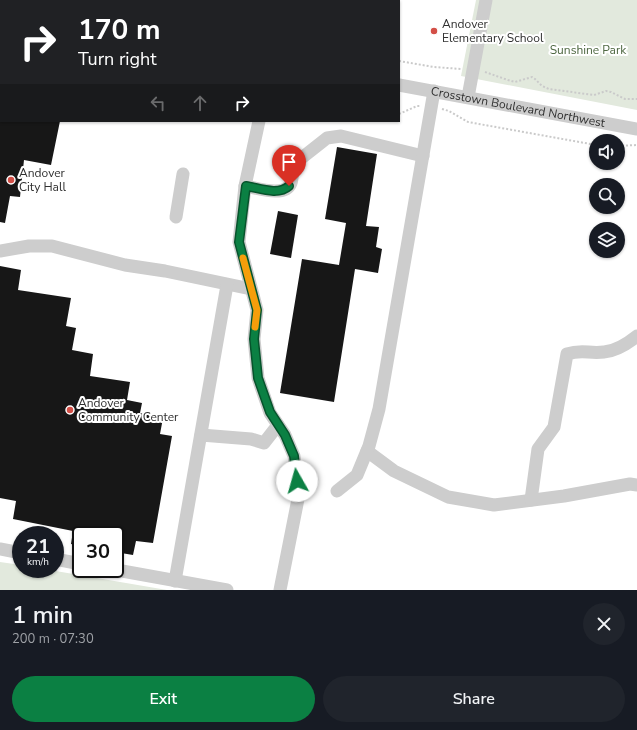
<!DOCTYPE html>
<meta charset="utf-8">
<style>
body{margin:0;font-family:"Nunito Sans",sans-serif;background:#20242c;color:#f1f3f6;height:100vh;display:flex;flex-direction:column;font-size:15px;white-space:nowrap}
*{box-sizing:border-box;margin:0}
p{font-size:13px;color:#9ea1a6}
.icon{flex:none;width:22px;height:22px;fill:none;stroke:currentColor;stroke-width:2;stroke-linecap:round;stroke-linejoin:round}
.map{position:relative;height:590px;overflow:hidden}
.details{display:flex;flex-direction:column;background:#171b24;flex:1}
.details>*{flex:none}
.hud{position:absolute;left:0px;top:0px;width:400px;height:122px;box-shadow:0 1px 3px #0004;background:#202124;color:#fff;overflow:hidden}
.fabs{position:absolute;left:589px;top:134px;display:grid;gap:8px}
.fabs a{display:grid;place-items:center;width:36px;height:36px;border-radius:50%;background:#171b24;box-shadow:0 1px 3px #0004;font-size:20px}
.speed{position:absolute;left:12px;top:526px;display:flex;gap:8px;font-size:20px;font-weight:700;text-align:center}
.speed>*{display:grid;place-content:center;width:52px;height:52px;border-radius:50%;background:#171b24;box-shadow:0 1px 3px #0004;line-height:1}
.speed small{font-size:10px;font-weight:400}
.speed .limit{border:2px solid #111;border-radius:6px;background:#fff;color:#111}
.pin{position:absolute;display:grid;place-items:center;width:34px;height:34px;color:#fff;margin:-41px -17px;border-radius:50% 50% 50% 0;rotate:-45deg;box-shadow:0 0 4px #0007}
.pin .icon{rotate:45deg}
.me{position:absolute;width:44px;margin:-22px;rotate:353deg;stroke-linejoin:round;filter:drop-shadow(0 0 3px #0008)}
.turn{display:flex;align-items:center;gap:14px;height:84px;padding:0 12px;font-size:18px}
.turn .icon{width:52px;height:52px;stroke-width:2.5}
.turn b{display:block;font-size:28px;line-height:34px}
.lanes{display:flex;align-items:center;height:38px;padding:0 12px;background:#0003;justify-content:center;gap:20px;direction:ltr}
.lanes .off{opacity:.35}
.round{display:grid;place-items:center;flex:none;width:42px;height:42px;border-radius:21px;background:#20242c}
.summary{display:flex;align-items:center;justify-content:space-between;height:68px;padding:0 12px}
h1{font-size:24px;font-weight:600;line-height:30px}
.action{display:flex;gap:8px;margin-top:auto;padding:8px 12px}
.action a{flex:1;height:46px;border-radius:24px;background:#0b8043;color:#fff;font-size:16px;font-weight:600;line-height:46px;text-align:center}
.action a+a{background:#20242c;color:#f1f3f6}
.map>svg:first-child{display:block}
</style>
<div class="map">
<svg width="637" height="590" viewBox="0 0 637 590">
<rect width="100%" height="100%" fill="#fff"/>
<g fill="#e2e9dd">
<polygon points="476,0 637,0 637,110 461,76"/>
<polygon points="0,562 21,565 21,569 44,569 167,590 0,590"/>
</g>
<g fill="#171717">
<polygon points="0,121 60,121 51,165 24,160 20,197 10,196 5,223 0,222"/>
<polygon points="337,147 377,154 366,226 379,227 376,247 382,249 378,273 355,269 334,402 280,393 302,259 339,265 346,223 325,219"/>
<polygon points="278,211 298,215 291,258 270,254"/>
<polygon points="0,266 21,270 18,290 71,298 66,326 76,328 72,350 93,354 90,376 130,382 127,400 142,403 140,413 163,418 160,434 172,436 153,543 136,541 133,555 115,552 115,535 81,535 81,546 71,544 73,531 13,519 16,501 0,498"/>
</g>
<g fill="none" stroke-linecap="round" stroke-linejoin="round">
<g stroke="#cacaca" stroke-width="2" stroke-dasharray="2 2" stroke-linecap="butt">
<polyline points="35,0 40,1"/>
<polyline points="0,51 1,51"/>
<polyline points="399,61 434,67 461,69"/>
<polyline points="485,72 508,80 515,82 532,77 535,79 542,86 549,89 594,95 606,91 611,92 625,99 637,99"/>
<polyline points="442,109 449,111 468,122 596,145"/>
<polyline points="399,114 417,106 420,106"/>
<polyline points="618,146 637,145"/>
</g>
<g stroke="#cdcdcd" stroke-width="13">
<polyline points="250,0 252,1"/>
<polyline points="0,19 1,19"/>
<path id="s1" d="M 399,85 L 637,129"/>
<polyline points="468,97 486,0"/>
<polyline points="259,121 245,186 239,242 257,310 254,339 258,378 270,413 285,435 294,456 299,494 280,590"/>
<path d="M 245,186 C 257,188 285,198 291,183 C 293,177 292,170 294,164 L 327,138 L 341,136 L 423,156"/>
<polyline points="176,217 183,174"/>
<polyline points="0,251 29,246 52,246 125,265 165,271 251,289"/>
<polyline points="201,435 251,439 264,443 278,425"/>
<polyline points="367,451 394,471 448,497 494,505 564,496 630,484 637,485"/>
<polyline points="337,491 357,475 369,446 379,409 434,91"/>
<path d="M 531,500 L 538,449 L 554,427 L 567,354 C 582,349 589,354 604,352 C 616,351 627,344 637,336"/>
<polyline points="0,549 21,553"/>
<polyline points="55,559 81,564"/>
<polyline points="111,569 227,590"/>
<polyline points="175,581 227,285"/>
</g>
</g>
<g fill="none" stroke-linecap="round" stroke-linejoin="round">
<defs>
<path id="route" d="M 289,186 C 278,196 259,188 246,186 L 239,242 L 257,310 L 254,339 L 258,378 L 270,412 L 285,435 L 294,456 L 297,481"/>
</defs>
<use href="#route" stroke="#07532c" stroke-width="10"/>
<use href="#route" stroke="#0b8043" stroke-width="7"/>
<polyline stroke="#f59e0b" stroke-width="7" points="243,258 257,310 255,327"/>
</g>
<g fill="#d34f47" stroke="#fff" stroke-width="1.5">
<circle cx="434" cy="31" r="4"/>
<circle cx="11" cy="180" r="4"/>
<circle cx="70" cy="410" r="4"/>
</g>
<g text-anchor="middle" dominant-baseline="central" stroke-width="4" stroke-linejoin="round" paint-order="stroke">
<g font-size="12" fill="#303030" stroke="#fff" text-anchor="start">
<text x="442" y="24">Andover<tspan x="442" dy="14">Elementary School</tspan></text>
<text x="19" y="173">Andover<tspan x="19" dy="14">City Hall</tspan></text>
<text x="78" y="403">Andover<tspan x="78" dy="14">Community Center</tspan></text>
</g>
<g font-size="12" fill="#4f6842" stroke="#fff">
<text x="588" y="50">Sunshine Park</text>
</g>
<g font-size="12" fill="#303030" stroke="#fff">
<text stroke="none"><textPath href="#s1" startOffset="121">Crosstown Boulevard Northwest</textPath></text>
</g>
</g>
</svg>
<div class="fabs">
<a><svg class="icon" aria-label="sound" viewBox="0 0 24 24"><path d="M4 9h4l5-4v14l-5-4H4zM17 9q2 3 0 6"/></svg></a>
<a><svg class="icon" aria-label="search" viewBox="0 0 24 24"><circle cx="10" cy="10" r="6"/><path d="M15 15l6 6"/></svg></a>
<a><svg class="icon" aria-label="layers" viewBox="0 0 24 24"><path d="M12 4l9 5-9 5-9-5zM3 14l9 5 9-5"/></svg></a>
</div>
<div class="speed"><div>21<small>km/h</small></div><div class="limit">30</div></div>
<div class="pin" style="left:289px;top:186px;background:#d93025"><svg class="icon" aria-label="arrive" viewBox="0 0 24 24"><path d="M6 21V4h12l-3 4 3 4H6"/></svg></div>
<svg class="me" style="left:297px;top:481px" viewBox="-20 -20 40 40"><circle r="19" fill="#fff"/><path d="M0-13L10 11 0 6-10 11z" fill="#0b8043"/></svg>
<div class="hud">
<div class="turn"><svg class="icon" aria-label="right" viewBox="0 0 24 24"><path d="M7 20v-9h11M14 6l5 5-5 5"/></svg><div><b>170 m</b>Turn right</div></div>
<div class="lanes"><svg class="icon off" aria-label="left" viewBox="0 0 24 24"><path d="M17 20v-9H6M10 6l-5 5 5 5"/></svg><svg class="icon off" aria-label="ahead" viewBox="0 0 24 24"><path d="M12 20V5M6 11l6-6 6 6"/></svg><svg class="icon" aria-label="right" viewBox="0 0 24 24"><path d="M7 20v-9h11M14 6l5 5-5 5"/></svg></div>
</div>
</div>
<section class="details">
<div class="summary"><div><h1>1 min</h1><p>200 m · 07:30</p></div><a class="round"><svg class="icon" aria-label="close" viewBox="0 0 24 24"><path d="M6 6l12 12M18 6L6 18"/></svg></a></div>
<div class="action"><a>Exit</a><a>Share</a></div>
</section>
